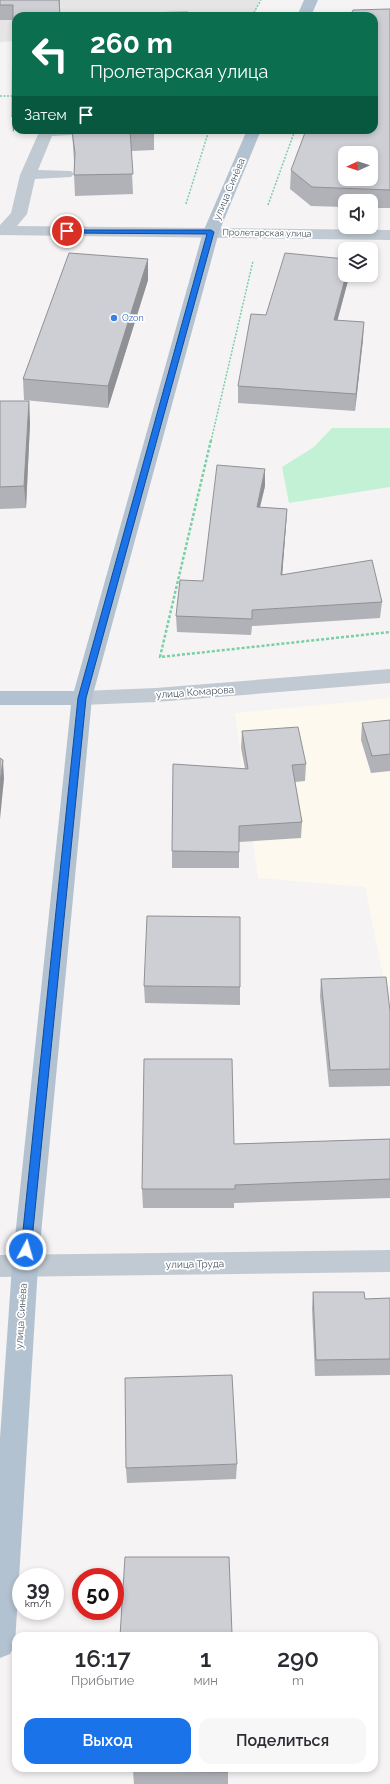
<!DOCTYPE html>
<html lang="ru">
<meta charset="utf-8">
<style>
body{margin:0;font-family:Raleway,sans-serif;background:#f7f7f7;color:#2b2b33;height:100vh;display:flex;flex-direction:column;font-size:15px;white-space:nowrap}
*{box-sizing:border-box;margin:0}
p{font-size:13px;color:#7c7c81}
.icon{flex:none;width:22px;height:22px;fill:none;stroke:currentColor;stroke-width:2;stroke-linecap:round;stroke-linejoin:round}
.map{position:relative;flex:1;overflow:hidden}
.drawer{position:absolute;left:12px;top:1632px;width:366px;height:140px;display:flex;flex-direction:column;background:#fff;border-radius:12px;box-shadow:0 2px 6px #0003}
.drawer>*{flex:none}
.hud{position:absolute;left:12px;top:12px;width:366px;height:122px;border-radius:12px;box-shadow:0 2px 6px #0003;background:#0b6e4f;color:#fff;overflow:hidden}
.needle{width:26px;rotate:267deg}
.buttons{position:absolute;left:338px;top:146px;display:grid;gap:8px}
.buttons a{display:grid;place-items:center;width:40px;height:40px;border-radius:8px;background:#fff;box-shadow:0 2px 6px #0003;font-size:20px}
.speed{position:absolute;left:12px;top:1568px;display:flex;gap:8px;font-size:20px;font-weight:700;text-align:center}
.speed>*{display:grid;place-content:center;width:52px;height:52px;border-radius:50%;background:#fff;box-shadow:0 2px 6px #0003;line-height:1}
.speed small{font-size:10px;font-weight:400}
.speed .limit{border:6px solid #d22;background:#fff;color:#111}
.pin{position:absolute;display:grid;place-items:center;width:34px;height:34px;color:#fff;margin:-17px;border:2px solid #fff;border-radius:50%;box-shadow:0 1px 4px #0007}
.me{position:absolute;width:44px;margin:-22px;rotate:6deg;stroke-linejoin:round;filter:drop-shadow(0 0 3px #0008)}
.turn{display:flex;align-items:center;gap:14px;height:84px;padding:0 12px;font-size:18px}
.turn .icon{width:52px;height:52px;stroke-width:2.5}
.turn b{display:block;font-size:28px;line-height:34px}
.then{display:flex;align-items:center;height:38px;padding:0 12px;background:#0003;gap:8px;font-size:15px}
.eta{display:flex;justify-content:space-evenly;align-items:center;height:68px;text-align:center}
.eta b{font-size:24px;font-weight:600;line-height:28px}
.cta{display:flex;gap:8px;margin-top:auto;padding:8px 12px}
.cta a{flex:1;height:46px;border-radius:12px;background:#1a73e8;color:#fff;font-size:16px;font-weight:600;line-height:46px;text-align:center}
.cta a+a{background:#f7f7f7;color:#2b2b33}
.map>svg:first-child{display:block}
</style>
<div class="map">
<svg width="390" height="1784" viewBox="0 0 390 1784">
<rect width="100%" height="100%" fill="#f5f3f3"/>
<polygon fill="#fdf9ef" points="390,698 390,986 385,986 365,887 258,878 235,713"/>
<polygon fill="#e6e4e5" points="0,0 260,0 254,16 16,16 16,41 0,42"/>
<polygon fill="#c3f1d5" points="332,428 390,428 390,487 289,503 282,467 314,447"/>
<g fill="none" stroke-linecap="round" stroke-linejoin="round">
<g stroke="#7ad0a6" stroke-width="1.5" stroke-dasharray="2 1.5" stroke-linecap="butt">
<polyline points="252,16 261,0"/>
<polyline points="0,96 16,96"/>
<polyline points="186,204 209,130"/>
<polyline points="268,205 295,130"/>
<polyline points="211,441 253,261"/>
</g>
<polyline stroke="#7ad0a6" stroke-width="2.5" stroke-dasharray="3 2" stroke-linecap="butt" points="211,440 160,657 390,632"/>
<g fill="#c1cad2" fill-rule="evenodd">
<polygon points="40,130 95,130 93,133 88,134 52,136 38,170 71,171 74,174 71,177 35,179 27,214 17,226 390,230 390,240 0,235 0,225 11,213 20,175"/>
<polygon points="390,669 390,683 156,702 82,705 75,703 72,698 75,693 82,691 156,688"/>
<polygon points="390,1250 390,1272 0,1277 0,1255"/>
</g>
<g fill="#b3c2d1" fill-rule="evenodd">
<polygon points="304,0 318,0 311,16 297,16"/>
<polygon points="247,130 261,130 219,232 92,698 38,1266 15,1644 10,1654 0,1658 0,1438 12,1266 71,705 0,705 0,691 74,691 203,232"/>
</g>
</g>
<g fill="#b0b2b7">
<polygon points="0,0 60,0 60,16 13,132 12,117 13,20 0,20"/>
<polygon points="390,9 390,208 371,208 371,201 345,201 345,207 311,206 290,189 291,170"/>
<polygon points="98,130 154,130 154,150 131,151 133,194 75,196 74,175 74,161 72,131"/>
<polygon points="148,259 148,280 108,408 24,400 23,379"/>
<polygon points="345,275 349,275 349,277 337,320 363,339 355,411 238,403 238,386 266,315"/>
<polygon points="0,401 29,401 30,423 26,508 0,509"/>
<polygon points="265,486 260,507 287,509 286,525 282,575 382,602 380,618 252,626 251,635 177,632 176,616 203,581"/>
<polygon points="390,720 390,771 371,773 361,740 362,723"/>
<polygon points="242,731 306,764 305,781 295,782 302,822 301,838 239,842 239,868 172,868 172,851 245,769 241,748"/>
<polygon points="321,979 390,1011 390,1086 329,1087 320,996"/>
<polygon points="144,986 240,987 240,1005 145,1003"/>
<polygon points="390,1139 390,1198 234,1203 234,1208 143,1208 142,1189 234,1144"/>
<polygon points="313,1292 365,1299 390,1298 390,1375 315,1376 312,1309"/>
<polygon points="237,1464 236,1479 127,1483 126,1468"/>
<polygon points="229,1557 231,1636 120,1636"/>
<polygon points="228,1768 228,1784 134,1784 133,1771"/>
</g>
<g fill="#909195">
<polygon points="16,109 16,126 13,132 12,117"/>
<polygon points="148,259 148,280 108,408 108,386"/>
<polygon points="346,275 349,275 349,277 333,337 334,320"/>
<polygon points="364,322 363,339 355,411 356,394"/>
<polygon points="29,401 30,423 26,508 24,486"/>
<polygon points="265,469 265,486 256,523 257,507"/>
<polygon points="287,509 286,525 281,591 281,575"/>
<polygon points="3,760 4,779 0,819 0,783"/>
</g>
<g fill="#cdcfd5" stroke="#909195" fill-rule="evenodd">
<polygon points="0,0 59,0 60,16 16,16 16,109 12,117 13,5 0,5"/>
<path d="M 390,9 L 390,190 L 312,187 L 291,170 L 306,130 L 374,130 L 374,16 L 350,16 L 353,10 ZM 345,153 L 371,153 L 371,179 L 345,179 Z"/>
<polygon points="188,12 189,16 137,16 137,13"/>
<polygon points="99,130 145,130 130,130 133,174 74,175 75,153 72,131"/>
<polygon points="69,253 148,259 108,386 23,379"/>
<polygon points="285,253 345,259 345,275 346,275 334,320 364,322 356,394 238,386 251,314 266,315"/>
<polygon points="0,401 29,401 24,486 0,487"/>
<polygon points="217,465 265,469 257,507 287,509 281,575 372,560 382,602 252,610 252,619 176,616 180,580 203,581"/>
<polygon points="390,720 390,754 372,756 362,723"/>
<polygon points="298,727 306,764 292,765 302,822 239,826 239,852 172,851 173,764 248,769 242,731"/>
<polygon points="0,758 3,760 0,783"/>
<polygon points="147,916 240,917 240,987 144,986"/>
<polygon points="386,977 390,1011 390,1069 330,1070 321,979"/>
<polygon points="144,1059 232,1059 234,1144 390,1139 390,1179 235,1185 235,1189 142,1189"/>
<polygon points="313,1292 364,1292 365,1299 390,1298 390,1359 316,1360"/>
<polygon points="232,1375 237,1464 126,1468 125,1378"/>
<polygon points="125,1557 229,1557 232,1634 229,1634 229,1636 120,1636"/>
<polygon points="133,1768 228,1768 228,1772 133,1771"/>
</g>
<polygon fill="#1a73e8" stroke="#114b97" points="65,230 211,230 214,232 86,698 31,1250 30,1254 22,1254 21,1250 78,698 207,234 67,233 65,232"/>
<circle fill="#3f7fe0" stroke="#fff" stroke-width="1.5" cx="114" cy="318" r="4"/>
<g text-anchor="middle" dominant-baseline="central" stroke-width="3.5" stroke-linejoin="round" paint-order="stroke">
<g font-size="9" fill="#4a5661" stroke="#fff">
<text transform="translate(267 233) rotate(1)">Пролетарская улица</text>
</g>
<g font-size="9" fill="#366cbe" stroke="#fff" text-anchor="start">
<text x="122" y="318">Ozon</text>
</g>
<g font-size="10" fill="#4a5661" stroke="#fff">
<text transform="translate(229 189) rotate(-67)">улица Синёва</text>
<text transform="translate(195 692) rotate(-4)">улица Комарова</text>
<text transform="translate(195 1264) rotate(-1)">улица Труда</text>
<text transform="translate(21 1316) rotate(-86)">улица Синёва</text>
</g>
</g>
</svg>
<div class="buttons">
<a><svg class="needle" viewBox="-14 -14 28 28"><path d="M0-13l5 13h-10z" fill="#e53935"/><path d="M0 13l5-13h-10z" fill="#7c7c81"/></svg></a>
<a><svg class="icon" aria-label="sound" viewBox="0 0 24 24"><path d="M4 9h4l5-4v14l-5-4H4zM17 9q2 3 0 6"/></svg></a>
<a><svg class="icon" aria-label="layers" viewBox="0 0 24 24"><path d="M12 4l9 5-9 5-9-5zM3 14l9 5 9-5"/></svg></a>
</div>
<div class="speed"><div>39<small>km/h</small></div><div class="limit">50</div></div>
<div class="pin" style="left:67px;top:231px;background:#d93025"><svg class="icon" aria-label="arrive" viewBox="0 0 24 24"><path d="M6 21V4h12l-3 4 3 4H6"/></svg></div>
<svg class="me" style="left:26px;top:1250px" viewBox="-20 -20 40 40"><circle r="17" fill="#1a73e8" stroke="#fff" stroke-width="3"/><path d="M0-11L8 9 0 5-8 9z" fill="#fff"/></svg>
<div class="hud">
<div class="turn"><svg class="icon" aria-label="left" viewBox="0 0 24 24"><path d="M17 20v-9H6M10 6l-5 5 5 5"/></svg><div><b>260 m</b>Пролетарская улица</div></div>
<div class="then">Затем<svg class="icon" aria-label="arrive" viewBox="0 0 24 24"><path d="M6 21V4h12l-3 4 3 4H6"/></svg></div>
</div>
<section class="drawer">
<div class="eta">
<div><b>16:17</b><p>Прибытие</p></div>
<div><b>1</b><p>мин</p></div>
<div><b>290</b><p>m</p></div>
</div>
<div class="cta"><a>Выход</a><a>Поделиться</a></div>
</section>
</div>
